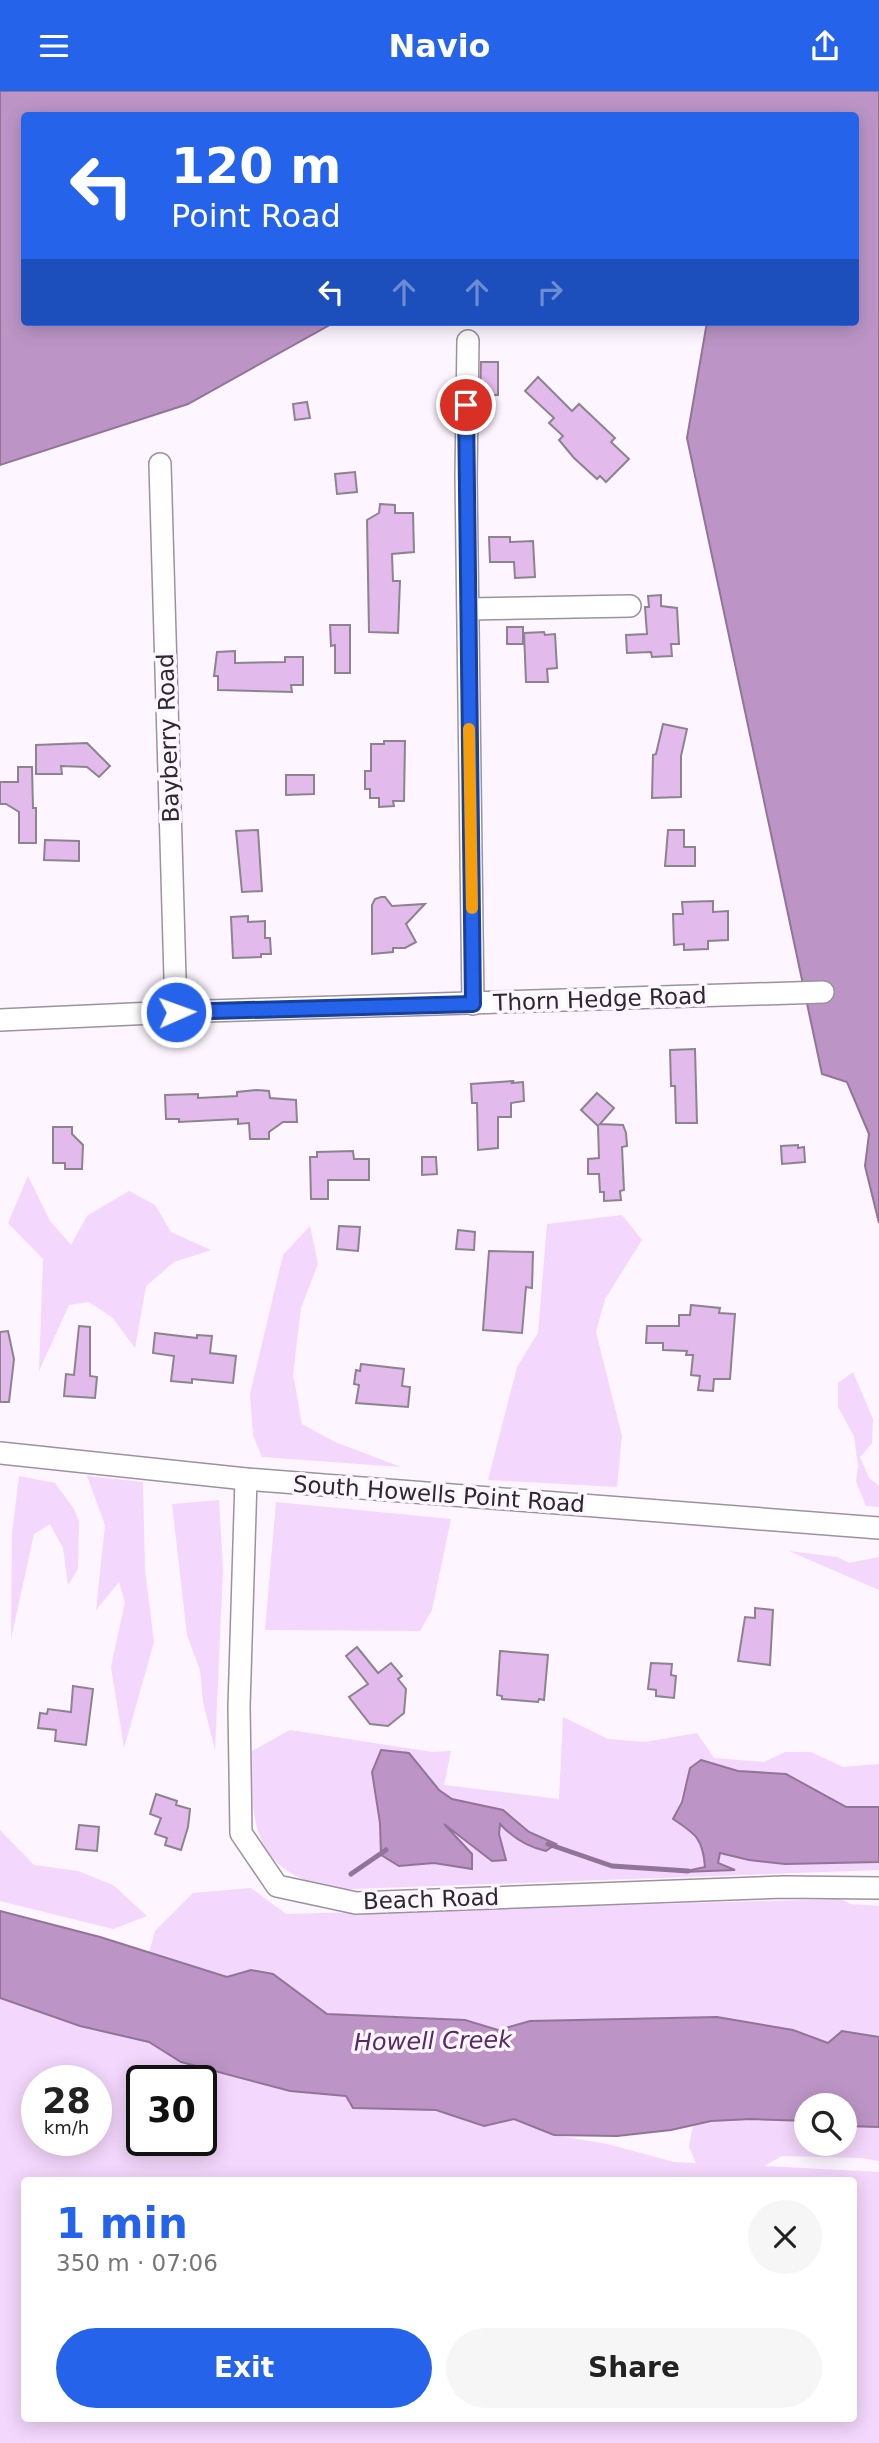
<!DOCTYPE html>
<meta charset="utf-8">
<style>
body{margin:0;font-family:"DejaVu Sans",sans-serif;background:#f6f6f6;color:#222;height:100vh;display:flex;flex-direction:column;font-size:26px;white-space:nowrap}
*{box-sizing:border-box;margin:0}
p{font-size:23px;color:#767676}
.icon{flex:none;width:38px;height:38px;fill:none;stroke:currentColor;stroke-width:2;stroke-linecap:round;stroke-linejoin:round}
.map{position:relative;flex:1;overflow:hidden}
.details{position:absolute;left:21px;top:2086px;width:836px;height:245px;display:flex;flex-direction:column;background:#fff;border-radius:7px;box-shadow:0 4px 18px #0003}
.details>*{flex:none}
.hud{position:absolute;left:21px;top:21px;width:838px;height:214px;border-radius:7px;box-shadow:0 4px 18px #0003;background:#2563eb;color:#fff;overflow:hidden}
.controls{position:absolute;left:794px;top:2002px;display:grid;gap:14px}
.controls a{display:grid;place-items:center;width:63px;height:63px;border-radius:50%;background:#fff;box-shadow:0 4px 18px #0003;font-size:35px}
.speed{position:absolute;left:21px;top:1974px;display:flex;gap:14px;font-size:35px;font-weight:700;text-align:center}
.speed>*{display:grid;place-content:center;width:91px;height:91px;border-radius:50%;background:#fff;box-shadow:0 4px 18px #0003;line-height:1}
.speed small{font-size:18px;font-weight:400}
.speed .limit{border:4px solid #111;border-radius:10px;background:#fff;color:#111}
.pin{position:absolute;display:grid;place-items:center;width:60px;height:60px;color:#fff;margin:-30px;border:4px solid #fff;border-radius:50%;box-shadow:0 2px 7px #0007}
.me{position:absolute;width:77px;margin:-38px;rotate:88deg;stroke-linejoin:round;filter:drop-shadow(0 0 5px #0008)}
.turn{display:flex;align-items:center;gap:24px;height:147px;padding:0 35px;font-size:32px}
.turn .icon{width:91px;height:91px;stroke-width:2.5}
.turn b{display:block;font-size:49px;line-height:60px}
.lanes{display:flex;align-items:center;height:66px;padding:0 35px;background:#0003;justify-content:center;gap:35px;direction:ltr}
.lanes .off{opacity:.35}
.round{display:grid;place-items:center;flex:none;width:74px;height:74px;border-radius:37px;background:#f6f6f6}
.head{display:flex;align-items:center;justify-content:space-between;height:119px;padding:0 35px}
h1{font-size:42px;font-weight:800;line-height:52px;color:#2563eb}
.action{display:flex;gap:14px;margin-top:auto;padding:14px 35px}
.action a{flex:1;height:80px;border-radius:42px;background:#2563eb;color:#fff;font-size:28px;font-weight:800;line-height:80px;text-align:center}
.action a+a{background:#f6f6f6;color:#222}
header{display:flex;justify-content:space-between;align-items:center;height:91px;padding:0 35px;background:#2563eb;color:#fff;font-size:32px;font-weight:800}
.map>svg:first-child{display:block}
</style>
<header><svg class="icon" aria-label="menu" viewBox="0 0 24 24"><path d="M4 6h16M4 12h16M4 18h16"/></svg>Navio<svg class="icon" aria-label="share" viewBox="0 0 24 24"><path d="M12 15V3M7 8l5-5 5 5M5 13v7h14v-7"/></svg></header>
<div class="map">
<svg width="879" height="2352" viewBox="0 0 879 2352">
<rect width="100%" height="100%" fill="#fdf5ff"/>
<g fill="#f4d7fc" fill-rule="evenodd">
<polygon points="28,1085 50,1130 71,1154 87,1125 129,1100 155,1114 171,1141 211,1159 174,1171 146,1195 135,1257 112,1226 89,1211 69,1214 39,1280 43,1168 8,1132"/>
<polygon points="622,1124 642,1149 605,1208 596,1241 622,1345 617,1396 488,1389 517,1276 538,1242 547,1133"/>
<polygon points="310,1135 318,1173 301,1217 293,1283 302,1333 335,1351 401,1376 262,1366 253,1344 250,1303 283,1164"/>
<polygon points="853,1281 873,1328 872,1352 860,1366 869,1387 879,1395 879,1416 866,1415 856,1390 858,1375 854,1345 838,1316 838,1292"/>
<polygon points="19,1385 55,1392 74,1418 79,1431 78,1478 68,1494 63,1457 50,1433 34,1443 11,1548 12,1442"/>
<polygon points="87,1385 143,1391 145,1479 154,1551 124,1657 111,1576 125,1511 119,1491 96,1519 105,1434"/>
<polygon points="219,1409 223,1478 215,1659 203,1611 200,1579 187,1544 172,1413"/>
<polygon points="276,1411 451,1428 432,1519 420,1540 265,1539"/>
<polygon points="789,1460 837,1466 849,1472 879,1466 879,1499"/>
<path d="M 563,1626 L 608,1648 L 645,1651 L 697,1642 L 714,1667 L 764,1671 L 785,1661 L 811,1661 L 843,1676 L 879,1673 L 879,1716 L 846,1716 L 806,1693 L 772,1681 L 738,1680 L 701,1669 C 684,1682 683,1708 673,1727 C 696,1743 703,1748 705,1776 L 688,1780 L 733,1778 L 717,1772 L 720,1762 L 749,1769 L 879,1771 L 879,1779 L 325,1799 C 314,1793 302,1789 291,1782 C 246,1755 253,1705 252,1660 L 290,1639 L 432,1661 L 451,1660 L 444,1694 L 559,1708 ZM 409,1662 L 439,1699 L 452,1708 L 519,1733 L 529,1741 L 556,1753 L 500,1732 L 499,1743 L 505,1768 L 492,1770 L 439,1730 L 472,1778 L 434,1772 L 399,1775 L 381,1764 L 380,1732 Z"/>
<polygon points="0,1739 34,1774 78,1780 113,1794 147,1825 113,1838 0,1810"/>
<polygon points="251,1797 286,1823 841,1808 850,1813 879,1815 879,1946 842,1940 828,1952 793,1939 717,1926 530,1930 498,1939 327,1923 272,1883 251,1879 228,1886 149,1862 155,1840 193,1802"/>
<path d="M 0,1907 L 69,1932 L 149,1951 L 181,1971 L 290,2000 L 346,2005 L 354,2017 L 421,2018 L 454,2023 L 484,2035 L 514,2028 L 554,2044 L 607,2053 L 674,2071 L 696,2072 L 689,2056 L 693,2034 C 730,2026 769,2026 807,2030 L 807,2053 L 845,2053 L 845,2035 L 879,2036 L 879,2070 L 861,2067 L 782,2065 L 764,2075 L 879,2081 L 879,2352 L 0,2352 ZM 37,1990 L 96,1990 L 96,2049 L 37,2049 ZM 142,1990 L 201,1990 L 201,2049 L 142,2049 ZM 24,2090 L 854,2090 L 854,2328 L 24,2328 Z"/>
</g>
<g fill="#bc95c6" stroke="#917498" stroke-width="2">
<polygon points="0,0 879,0 879,1132 865,1075 869,1043 847,991 822,983 687,347 707,231 856,231 856,24 24,24 24,231 335,231 188,313 0,374"/>
<path d="M 381,1659 L 409,1662 L 439,1699 L 452,1708 L 503,1719 L 529,1741 L 556,1753 L 546,1760 C 527,1756 512,1746 500,1733 L 499,1743 L 506,1769 L 492,1770 L 444,1733 L 472,1763 L 472,1778 L 434,1772 L 399,1775 L 381,1764 L 380,1732 L 372,1681 Z"/>
<path d="M 701,1669 L 738,1680 L 786,1683 L 846,1716 L 879,1716 L 879,1771 L 785,1773 L 749,1769 L 720,1762 L 718,1772 L 735,1779 L 682,1781 L 705,1776 C 703,1748 696,1743 673,1728 L 682,1711 L 690,1677 Z"/>
<polygon points="0,1820 100,1846 227,1886 251,1879 273,1883 327,1923 465,1929 498,1939 530,1930 717,1926 793,1939 828,1952 842,1940 879,1946 879,2036 845,2035 845,2014 807,2014 807,2030 751,2028 711,2030 671,2039 617,2045 554,2044 514,2028 484,2035 436,2019 353,2017 346,2005 290,2000 181,1971 149,1951 80,1935 0,1907"/>
</g>
<g fill="none" stroke-linecap="round" stroke-linejoin="round">
<g stroke="#917498" stroke-width="5">
<polyline points="548,1753 612,1775 688,1780"/>
<polyline points="351,1783 386,1759"/>
</g>
</g>
<g fill="#e2baec" stroke="#8c838e" stroke-width="2">
<polygon points="481,271 498,271 498,304 480,304"/>
<polygon points="538,286 572,320 579,313 615,347 611,351 629,368 606,391 600,385 597,388 574,367 559,349 563,345 549,332 554,327 525,300"/>
<polygon points="307,311 310,327 295,329 293,313"/>
<polygon points="355,381 357,401 337,403 335,383"/>
<polygon points="380,413 395,414 395,422 413,422 414,461 392,463 393,490 400,490 398,542 369,541 367,429 379,422"/>
<polygon points="489,446 510,446 510,451 533,450 535,486 515,487 514,471 490,471"/>
<polygon points="661,504 661,515 677,517 679,553 671,553 672,565 652,566 651,561 627,562 626,544 647,543 645,516 649,516 648,505"/>
<polygon points="330,534 350,534 350,582 335,582 335,554 331,555"/>
<rect x="507" y="536" width="16" height="17"/>
<polygon points="544,541 545,544 555,543 557,577 547,578 548,591 526,591 524,542"/>
<polygon points="235,560 235,572 285,571 285,566 303,566 303,594 291,594 292,601 218,599 218,585 214,585 217,561"/>
<polygon points="663,633 687,638 681,665 681,706 652,707 653,664 656,663"/>
<polygon points="384,650 405,650 404,710 393,710 394,715 379,716 379,707 370,707 370,698 365,698 365,680 371,680 371,653 384,653"/>
<polygon points="87,652 110,675 99,686 87,676 61,675 62,683 36,683 36,654"/>
<polygon points="18,676 32,676 33,717 36,717 36,752 19,752 19,721 6,713 0,713 0,691 18,691"/>
<polygon points="286,684 314,684 314,703 286,704"/>
<polygon points="258,739 262,800 242,801 236,740"/>
<polygon points="668,739 684,739 684,756 695,756 695,775 665,775"/>
<polygon points="45,749 79,750 79,770 44,769"/>
<polygon points="381,806 385,806 392,815 425,813 406,833 416,851 405,857 393,857 393,861 372,863 372,814 375,808"/>
<polygon points="713,810 713,821 728,820 728,849 708,850 708,858 684,859 684,853 674,854 673,823 683,823 682,811"/>
<polygon points="248,825 248,831 265,830 265,847 270,847 271,863 261,863 261,866 233,867 231,826"/>
<polygon points="695,958 697,1032 676,1032 675,995 671,995 670,959"/>
<polygon points="513,990 512,992 523,991 524,1010 511,1012 511,1026 498,1026 498,1057 478,1059 477,1012 472,1012 471,993"/>
<polygon points="257,999 269,1000 270,1007 296,1009 297,1031 283,1031 269,1041 269,1048 250,1048 249,1032 238,1033 238,1028 179,1031 179,1028 166,1028 165,1004 198,1003 198,1007 237,1005 237,1001"/>
<polygon points="597,1002 614,1017 600,1033 623,1034 626,1042 627,1055 622,1056 624,1099 620,1100 621,1109 604,1110 604,1101 600,1101 599,1083 588,1083 588,1068 599,1067 598,1035 581,1019"/>
<polygon points="53,1036 72,1036 72,1043 83,1054 82,1078 65,1078 65,1072 53,1072"/>
<polygon points="798,1054 798,1057 804,1056 805,1071 782,1073 781,1055"/>
<polygon points="353,1060 354,1068 369,1068 369,1089 328,1089 328,1108 311,1108 310,1066 317,1066 317,1061"/>
<polygon points="422,1066 436,1066 437,1083 422,1084"/>
<polygon points="339,1135 360,1136 358,1160 337,1158"/>
<polygon points="458,1139 475,1141 474,1159 456,1158"/>
<polygon points="489,1160 533,1161 532,1197 526,1196 522,1242 483,1239"/>
<polygon points="691,1214 720,1217 719,1222 735,1223 730,1288 714,1288 713,1300 698,1299 700,1285 691,1284 693,1264 686,1264 687,1260 663,1259 663,1252 646,1252 647,1235 679,1235 679,1224 690,1224"/>
<polygon points="79,1235 90,1236 90,1285 97,1286 95,1307 64,1305 66,1283 74,1284"/>
<polygon points="8,1240 14,1268 9,1311 0,1311 0,1241"/>
<polygon points="155,1242 197,1247 197,1244 212,1245 210,1262 236,1265 233,1292 192,1288 192,1292 171,1290 174,1265 153,1262"/>
<polygon points="361,1273 404,1278 402,1295 410,1296 408,1316 356,1312 359,1294 354,1293 356,1279 360,1280"/>
<polygon points="755,1517 773,1519 770,1574 738,1570 745,1526 755,1527"/>
<polygon points="357,1556 378,1582 391,1572 402,1585 398,1588 406,1598 404,1622 388,1635 370,1633 349,1606 368,1593 346,1565"/>
<polygon points="500,1560 548,1564 544,1609 539,1608 538,1611 502,1608 502,1605 497,1604"/>
<polygon points="651,1572 672,1573 671,1584 676,1585 674,1607 656,1605 656,1599 648,1598"/>
<polygon points="73,1595 93,1598 86,1654 55,1650 56,1639 38,1637 40,1622 47,1623 48,1618 71,1621"/>
<polygon points="156,1703 177,1710 176,1714 190,1718 188,1736 181,1759 165,1754 167,1747 155,1743 161,1727 150,1723"/>
<polygon points="79,1734 99,1736 97,1760 76,1758"/>
</g>
<g fill="none" stroke-linecap="round" stroke-linejoin="round">
<defs>
<g id="minor">
<polyline points="468,250 466,385 473,913"/>
<polyline points="160,373 176,921"/>
<polyline points="468,518 630,515"/>
<polyline points="0,929 176,921 823,901"/>
<polyline points="0,1362 246,1388 879,1437"/>
<polyline points="246,1388 239,1616 241,1742 277,1795 356,1812 784,1796 879,1797"/>
</g>
</defs>
<use href="#minor" stroke="#9b929d" stroke-width="24"/>
<use href="#minor" stroke="#fff" stroke-width="21"/>
</g>
<g fill="none" stroke-linecap="round" stroke-linejoin="round">
<defs>
<polyline id="route" points="176,921 473,913 466,314"/>
</defs>
<use href="#route" stroke="#184099" stroke-width="18"/>
<use href="#route" stroke="#2563eb" stroke-width="12"/>
<polyline stroke="#f59e0b" stroke-width="12" points="469,638 472,817"/>
</g>
<g text-anchor="middle" dominant-baseline="central" stroke-width="7" stroke-linejoin="round" paint-order="stroke">
<g font-size="23" fill="#2c282d" stroke="#fdf5ff">
<text transform="translate(168 647) rotate(-92)">Bayberry Road</text>
<text transform="translate(600 908) rotate(-2)">Thorn Hedge Road</text>
<text transform="translate(439 1403) rotate(4)">South Howells Point Road</text>
<text transform="translate(431 1808) rotate(-2)">Beach Road</text>
</g>
<g font-size="24" font-style="italic" fill="#592965" stroke="#fdf5ff">
<text transform="translate(433 1950) rotate(-1)">Howell Creek</text>
</g>
</g>
</svg>
<div class="controls">
<a><svg class="icon" aria-label="search" viewBox="0 0 24 24"><circle cx="10" cy="10" r="6"/><path d="M15 15l6 6"/></svg></a>
</div>
<div class="speed"><div>28<small>km/h</small></div><div class="limit">30</div></div>
<div class="pin" style="left:466px;top:314px;background:#d93025"><svg class="icon" aria-label="arrive" viewBox="0 0 24 24"><path d="M6 21V4h12l-3 4 3 4H6"/></svg></div>
<svg class="me" style="left:176px;top:921px" viewBox="-20 -20 40 40"><circle r="17" fill="#2563eb" stroke="#fff" stroke-width="3"/><path d="M0-11L8 9 0 5-8 9z" fill="#fff"/></svg>
<div class="hud">
<div class="turn"><svg class="icon" aria-label="left" viewBox="0 0 24 24"><path d="M17 20v-9H6M10 6l-5 5 5 5"/></svg><div><b>120 m</b>Point Road</div></div>
<div class="lanes"><svg class="icon" aria-label="left" viewBox="0 0 24 24"><path d="M17 20v-9H6M10 6l-5 5 5 5"/></svg><svg class="icon off" aria-label="ahead" viewBox="0 0 24 24"><path d="M12 20V5M6 11l6-6 6 6"/></svg><svg class="icon off" aria-label="ahead" viewBox="0 0 24 24"><path d="M12 20V5M6 11l6-6 6 6"/></svg><svg class="icon off" aria-label="right" viewBox="0 0 24 24"><path d="M7 20v-9h11M14 6l5 5-5 5"/></svg></div>
</div>
<section class="details">
<div class="head"><div><h1>1 min</h1><p>350 m · 07:06</p></div><a class="round"><svg class="icon" aria-label="close" viewBox="0 0 24 24"><path d="M6 6l12 12M18 6L6 18"/></svg></a></div>
<div class="action"><a>Exit</a><a>Share</a></div>
</section>
</div>
